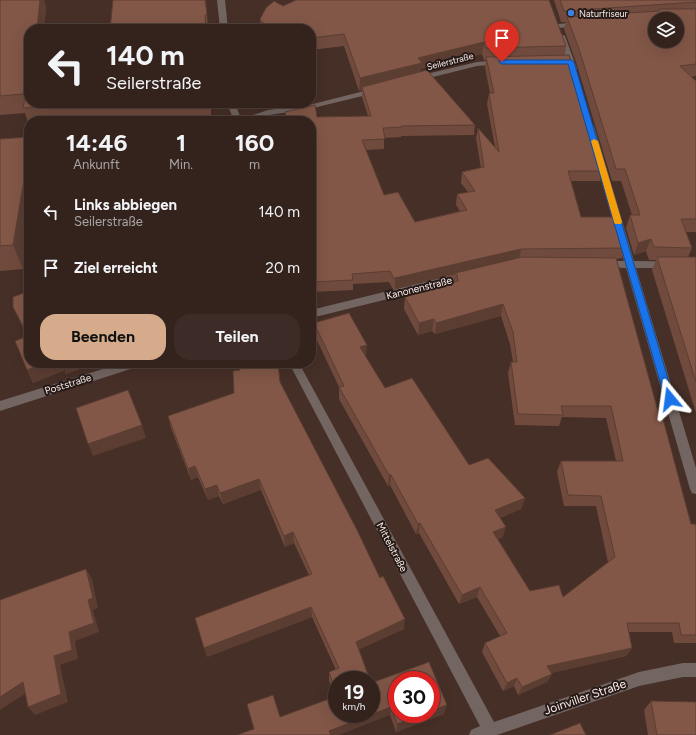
<!DOCTYPE html>
<html lang="de">
<meta charset="utf-8">
<style>
body{margin:0;font-family:Figtree,sans-serif;background:#3c2b26;color:#f1f3f6;height:100vh;display:flex;flex-direction:column;font-size:15px;white-space:nowrap}
*{box-sizing:border-box;margin:0}
p{font-size:13px;color:#a9a4a4}
.icon{flex:none;width:22px;height:22px;fill:none;stroke:currentColor;stroke-width:2;stroke-linecap:round;stroke-linejoin:round}
.map{position:relative;flex:1;overflow:hidden}
.panel{position:absolute;left:24px;top:116px;width:292px;height:252px;display:flex;flex-direction:column;background:#34231d;border-radius:16px;box-shadow:0 4px 16px #0002,0 0 0 1px #4e403b}
.panel>*{flex:none}
.top-card{position:absolute;left:24px;top:24px;width:292px;height:84px;border-radius:16px;box-shadow:0 4px 16px #0002,0 0 0 1px #4e403b;background:#34231d;color:#f1f3f6;overflow:hidden}
.controls{position:absolute;left:648px;top:12px;display:grid;gap:8px}
.controls a{display:grid;place-items:center;width:36px;height:36px;border-radius:50%;background:#34231d;box-shadow:0 4px 16px #0002,0 0 0 1px #4e403b;font-size:20px}
.speed{position:absolute;left:328px;top:671px;display:flex;gap:8px;font-size:20px;font-weight:700;text-align:center}
.speed>*{display:grid;place-content:center;width:52px;height:52px;border-radius:50%;background:#34231d;box-shadow:0 4px 16px #0002,0 0 0 1px #4e403b;line-height:1}
.speed small{font-size:10px;font-weight:400}
.speed .limit{border:6px solid #d22;background:#fff;color:#111}
.pin{position:absolute;display:grid;place-items:center;width:34px;height:34px;color:#fff;margin:-41px -17px;border-radius:50% 50% 50% 0;rotate:-45deg;box-shadow:0 0 4px #0007}
.pin .icon{rotate:45deg}
.me{position:absolute;width:44px;margin:-22px;rotate:344deg;stroke-linejoin:round;filter:drop-shadow(0 0 3px #0008)}
.turn{display:flex;align-items:center;gap:14px;height:84px;padding:0 16px;font-size:18px}
.turn .icon{width:52px;height:52px;stroke-width:2.5}
.turn b{display:block;font-size:28px;line-height:34px}
.eta{display:flex;justify-content:space-evenly;align-items:center;height:68px;text-align:center}
.eta b{font-size:24px;font-weight:700;line-height:28px}
.action{display:flex;gap:8px;margin-top:auto;padding:8px 16px}
.action a{flex:1;height:46px;border-radius:16px;background:#d6ab8b;color:#111;font-size:16px;font-weight:700;line-height:46px;text-align:center}
.action a+a{background:#3c2b26;color:#f1f3f6}
ul{padding:0;list-style:none}
li{display:flex;align-items:center;gap:12px;height:56px;padding:0 16px}
li div{flex:1}
li b{display:block;font-size:15px}
li em{font-style:normal}
.map>svg:first-child{display:block}
</style>
<div class="map">
<svg width="696" height="735" viewBox="0 0 696 735">
<rect width="100%" height="100%" fill="#462f27"/>
<g fill="none" stroke-linecap="round" stroke-linejoin="round">
<g fill="#726562" fill-rule="evenodd">
<polygon points="217,0 225,0 228,29 220,29"/>
<polygon points="579,22 582,22 582,26 558,28 554,26 558,24"/>
<polygon points="558,34 561,34 565,36 577,69 576,71 573,71 569,69 557,36"/>
<polygon points="500,60 504,62 503,64 477,66 417,81 413,79 414,77 477,62"/>
<polygon points="376,88 380,90 379,92 309,109 269,115 252,121 234,121 227,103 235,103 241,119 268,110 309,105"/>
<polygon points="590,123 594,126 634,261 696,262 696,268 636,268 696,468 696,494 692,493 690,489 626,268 603,267 598,264 603,261 624,261 586,126"/>
<polygon points="461,273 465,274 466,277 465,280 311,318 311,310"/>
<polygon points="122,363 141,363 140,366 0,411 0,401"/>
<polygon points="289,363 299,363 494,722 639,672 683,663 696,663 696,677 683,677 639,686 497,735 469,735 471,730 480,726"/>
</g>
</g>
<g fill="#704b3d" fill-rule="evenodd">
<polygon points="0,0 44,0 46,8 44,29 29,29 29,103 211,103 211,115 132,121 125,121 124,115 43,121 29,121 29,122 28,122 25,113 0,115"/>
<polygon points="113,0 206,0 208,28 207,28 207,29 110,29"/>
<polygon points="554,0 696,0 696,76 691,77 696,81 696,232 686,232 692,248 688,257 696,258 696,413 652,270 656,260 649,260 646,251 634,255 626,228 630,215 632,215 621,181 612,181 576,62 564,29 566,22 561,22"/>
<path d="M 283,6 L 566,46 L 565,55 L 603,171 L 600,181 L 571,181 L 581,217 L 625,248 L 622,258 L 616,259 L 659,415 L 691,524 L 696,526 L 696,643 L 674,643 L 672,632 L 628,632 L 632,648 L 626,656 L 551,673 L 552,674 L 547,682 L 518,695 L 514,686 L 503,691 L 482,652 L 485,643 L 500,636 L 477,597 L 459,604 L 419,533 L 416,534 L 390,485 L 388,486 L 339,399 L 339,387 L 314,334 L 314,323 L 366,356 L 365,357 L 385,388 L 469,465 L 525,498 L 521,509 L 500,518 L 503,537 L 498,539 L 530,591 L 563,597 L 608,562 L 596,506 L 564,506 L 557,472 L 561,461 L 616,461 L 606,418 L 562,417 L 559,426 L 515,425 L 508,373 L 511,362 L 513,362 L 510,344 L 501,316 L 435,334 L 432,331 L 418,335 L 404,309 L 405,297 L 446,285 L 447,276 L 395,289 L 393,289 L 389,282 L 353,284 L 353,290 L 311,292 L 311,121 L 285,121 L 285,112 L 317,117 L 368,116 L 362,97 L 362,90 L 359,91 L 344,46 L 311,50 L 311,29 L 261,29 L 260,19 ZM 482,54 L 484,60 L 486,60 L 485,67 L 490,93 L 489,93 L 487,104 L 495,147 L 478,128 L 476,138 L 481,168 L 462,172 L 461,183 L 468,192 L 457,194 L 456,205 L 460,211 L 415,222 L 384,195 L 366,150 L 384,149 L 384,138 L 401,137 L 401,136 L 474,135 L 475,125 L 421,72 L 421,69 Z"/>
<polygon points="0,139 23,269 0,271"/>
<polygon points="29,291 29,363 89,363 88,366 66,374 65,370 33,383 15,341 27,336 13,307 13,297"/>
<polygon points="280,382 404,629 359,649 371,683 444,714 396,732 390,715 254,729 280,717 335,697 329,681 329,672 336,670 312,617 207,657 309,575 294,543 285,547 261,490 223,504 219,496 208,500 198,477 191,480 171,428 168,416"/>
<polygon points="651,701 696,735 648,735 644,710"/>
</g>
<g fill="#5b3d32">
<polygon points="40,0 44,0 46,8 44,29 37,29"/>
<polygon points="205,0 206,0 208,28 207,14"/>
<polygon points="484,42 482,54 421,69 421,75 362,87 362,90 359,91 360,78 418,58"/>
<polygon points="29,62 29,103 28,108 23,94"/>
<polygon points="29,151 29,229 23,269 13,245"/>
<polygon points="651,239 646,251 634,255 638,243"/>
<polygon points="521,249 519,260 447,275 447,276 395,289 395,278"/>
<polygon points="503,304 501,316 435,334 436,323"/>
<polygon points="434,319 432,331 418,335 419,323"/>
<polygon points="367,345 366,356 359,359 360,347"/>
<polygon points="44,363 89,363 88,366 66,374 65,370 33,383 27,370"/>
<polygon points="142,425 146,438 93,456 88,444"/>
<polygon points="195,466 198,477 191,480 188,469"/>
<polygon points="389,475 391,475 390,485 388,486"/>
<polygon points="259,479 261,490 223,504 220,493"/>
<polygon points="217,485 219,496 208,500 205,489"/>
<polygon points="525,498 521,509 492,521 495,510"/>
<polygon points="420,523 419,533 416,534 418,524"/>
<polygon points="506,527 503,537 490,542 493,532"/>
<polygon points="293,532 294,543 285,547 284,536"/>
<polygon points="86,569 92,579 98,608 93,610 99,632 75,641 78,659 60,665 68,702 35,715 28,707 54,656 69,632"/>
<polygon points="480,587 477,597 459,604 462,595"/>
<polygon points="311,607 312,617 207,657 204,648"/>
<polygon points="405,619 404,629 356,651 356,642"/>
<polygon points="632,648 626,656 543,675 547,666"/>
<polygon points="552,674 547,682 518,695 522,687"/>
<polygon points="517,678 514,686 503,691 507,683"/>
<polygon points="23,682 31,690 0,710 0,697"/>
<polygon points="447,705 444,714 396,732 397,724 424,714 431,714 431,711"/>
<polygon points="391,707 390,715 339,735 330,735 329,731"/>
</g>
<g fill="#825747" stroke="#5b3d32" fill-rule="evenodd">
<polygon points="0,0 40,0 37,29 29,29 29,62 23,94 0,96"/>
<polygon points="113,0 205,0 207,14 205,15 206,29 110,29"/>
<polygon points="296,0 549,0 566,46 485,48 484,42 418,58 422,63 360,78 344,34 311,38 311,29 269,29 260,19 266,8 274,1 283,6"/>
<polygon points="560,0 696,0 696,2 564,11"/>
<path d="M 660,9 L 696,9 L 696,64 L 680,66 L 696,81 L 696,219 L 681,219 L 692,248 L 654,247 L 651,239 L 638,243 L 630,215 L 640,215 L 625,169 L 616,169 L 579,49 L 567,17 L 659,11 ZM 655,19 L 677,19 L 677,41 L 655,41 Z"/>
<polygon points="569,55 603,171 568,171 581,217 616,217 625,248 521,249 395,278 394,279 390,271 352,274 353,280 311,282 311,121 286,121 285,112 315,105 317,117 371,116 362,87 427,70 475,125 401,126 402,127 383,128 385,139 362,140 384,195 398,192 415,222 467,210 457,194 475,191 462,172 484,167 478,128 499,152 489,93 494,93 486,57"/>
<polygon points="28,84 29,84 29,103 89,103 23,108"/>
<polygon points="122,103 176,103 122,107"/>
<polygon points="29,137 29,151 13,245 0,246 0,139"/>
<polygon points="522,257 616,258 659,415 662,415 691,524 695,524 696,526 696,635 681,635 679,623 627,623 632,648 547,666 552,674 522,687 517,678 507,683 485,643 507,633 480,587 462,595 420,523 418,524 391,475 389,475 339,387 344,386 314,323 349,313 367,345 360,347 385,388 412,378 469,465 488,458 503,474 525,498 495,510 506,527 493,532 530,591 559,585 563,597 615,557 601,496 568,495 561,461 623,461 611,406 561,406 563,415 518,414 511,362 517,362 513,332 503,304 436,323 434,319 419,323 405,297 458,281 457,274 447,275"/>
<polygon points="657,257 696,257 696,382"/>
<polygon points="29,291 29,363 44,363 27,370 15,341 28,336 13,307 13,297"/>
<polygon points="240,363 278,363 280,382 357,530 380,578 383,576 405,619 356,642 370,680 337,680 337,696 329,672 339,668 311,607 204,648 195,618 312,574 293,532 284,536 259,479 220,493 217,485 205,489 195,466 188,469 168,416 234,393 233,371 240,370"/>
<polygon points="128,390 142,425 88,444 76,408"/>
<polygon points="86,569 93,598 88,600 94,623 69,632 72,650 54,656 61,694 28,707 23,682 0,697 0,600"/>
<polygon points="429,662 447,705 431,711 431,680 397,680 397,714 424,714 397,724 391,707 329,731 331,735 237,735 254,729 247,704 273,695 280,717 337,696 337,714 371,714 371,681 371,683"/>
<polygon points="651,701 696,702 696,735 657,735"/>
<polygon points="580,723 586,735 550,735"/>
</g>
<polygon fill="#1a73e8" stroke="#114b97" points="500,60 571,60 574,62 674,399 673,402 666,402 665,399 568,64 502,64 499,62"/>
<polygon fill="#f59e0b" points="594,139 598,141 622,222 621,224 615,224 614,222 591,141"/>
<circle fill="#3f7fe0" stroke="#251a17" stroke-width="1.5" cx="571" cy="13" r="4"/>
<g text-anchor="middle" dominant-baseline="central" stroke-width="4" stroke-linejoin="round" paint-order="stroke">
<g font-size="9" fill="#feeee9" stroke="#251a17" text-anchor="start">
<text x="579" y="13">Naturfriseur</text>
</g>
<g font-size="9" fill="#feeee9" stroke="#251a17">
<text transform="translate(450 61) rotate(-14)">Seilerstraße</text>
</g>
<g font-size="10" fill="#feeee9" stroke="#251a17">
<text transform="translate(419 288) rotate(-14)">Kanonenstraße</text>
<text transform="translate(68 384) rotate(-17)">Poststraße</text>
<text transform="translate(392 547) rotate(62)">Mittelstraße</text>
</g>
<g font-size="12" fill="#feeee9" stroke="#251a17">
<text transform="translate(585 697) rotate(-19)">Joinviller Straße</text>
</g>
</g>
</svg>
<div class="controls">
<a><svg class="icon" aria-label="layers" viewBox="0 0 24 24"><path d="M12 4l9 5-9 5-9-5zM3 14l9 5 9-5"/></svg></a>
</div>
<div class="speed"><div>19<small>km/h</small></div><div class="limit">30</div></div>
<div class="pin" style="left:502px;top:62px;background:#d93025"><svg class="icon" aria-label="arrive" viewBox="0 0 24 24"><path d="M6 21V4h12l-3 4 3 4H6"/></svg></div>
<svg class="me" style="left:670px;top:399px" viewBox="-20 -20 40 40"><path d="M0-17L14 15 0 8-14 15z" fill="#1a73e8" stroke="#fff" stroke-width="4"/></svg>
<div class="top-card">
<div class="turn"><svg class="icon" aria-label="left" viewBox="0 0 24 24"><path d="M17 20v-9H6M10 6l-5 5 5 5"/></svg><div><b>140 m</b>Seilerstraße</div></div>
</div>
<section class="panel">
<div class="eta">
<div><b>14:46</b><p>Ankunft</p></div>
<div><b>1</b><p>Min.</p></div>
<div><b>160</b><p>m</p></div>
</div>
<ul>
<li><svg class="icon" aria-label="left" viewBox="0 0 24 24"><path d="M17 20v-9H6M10 6l-5 5 5 5"/></svg><div><b>Links abbiegen</b><p>Seilerstraße</p></div><em>140 m</em></li>
<li><svg class="icon" aria-label="arrive" viewBox="0 0 24 24"><path d="M6 21V4h12l-3 4 3 4H6"/></svg><div><b>Ziel erreicht</b></div><em>20 m</em></li>
</ul>
<div class="action"><a>Beenden</a><a>Teilen</a></div>
</section>
</div>
